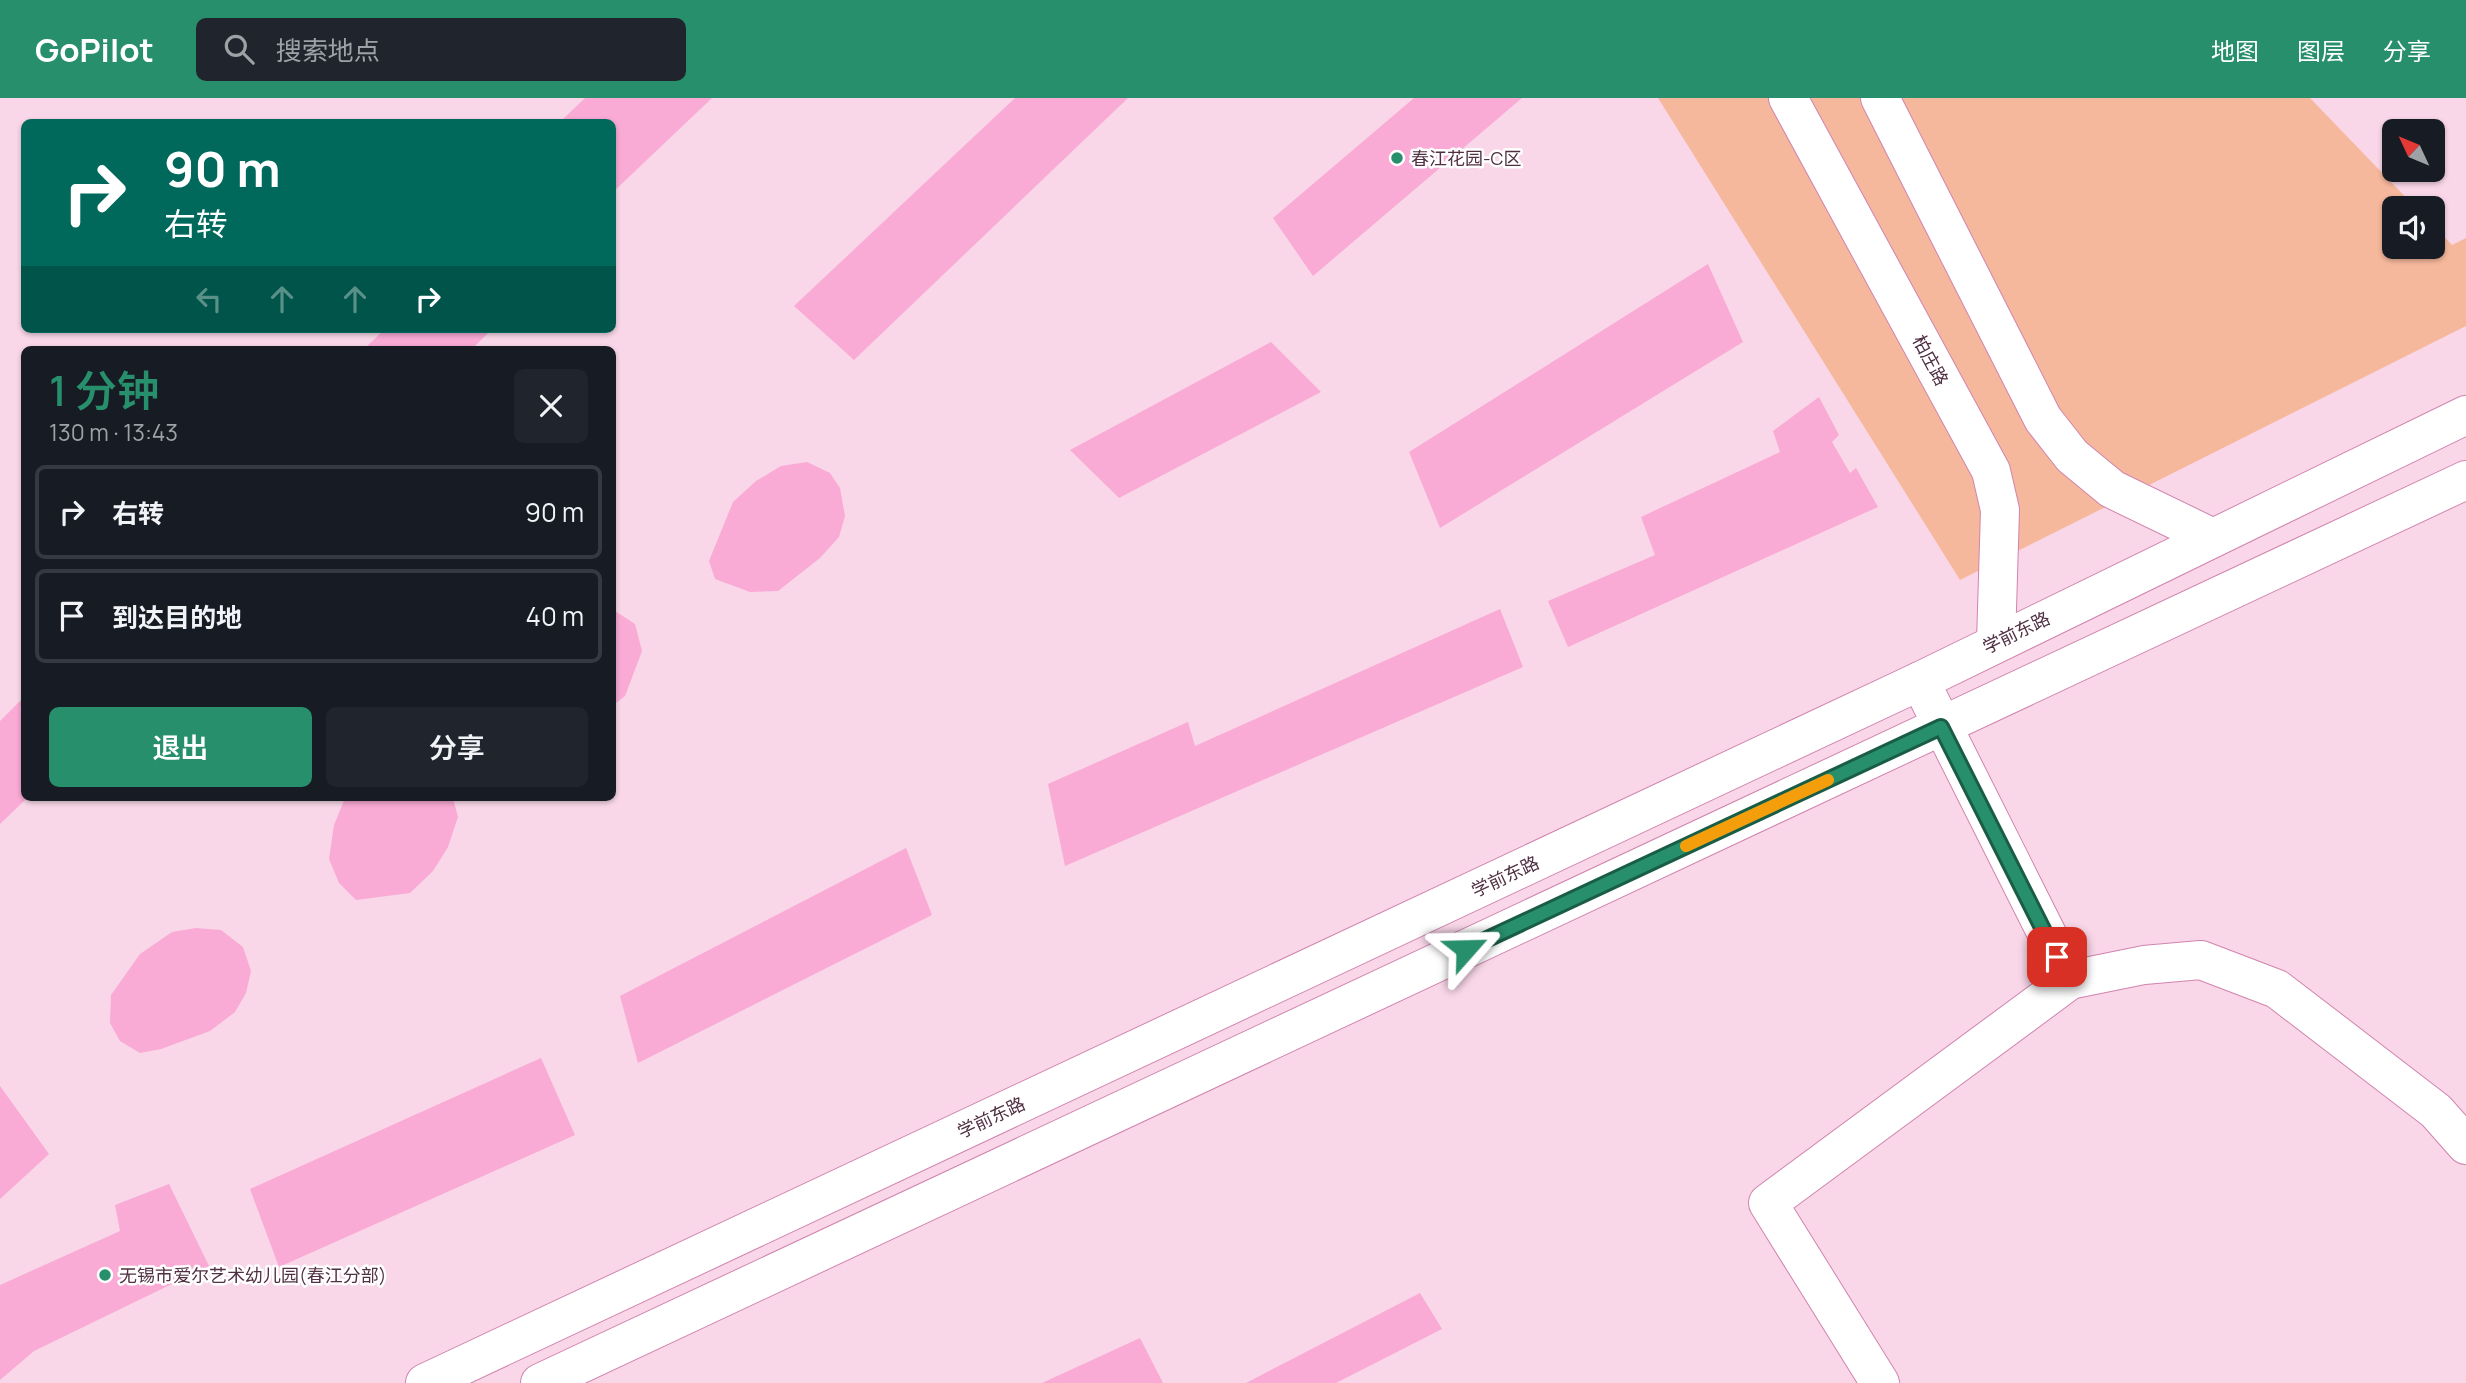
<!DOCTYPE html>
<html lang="zh">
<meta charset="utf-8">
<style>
body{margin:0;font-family:Manrope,"Noto Sans SC",sans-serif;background:#20242c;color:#f1f3f6;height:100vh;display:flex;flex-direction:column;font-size:26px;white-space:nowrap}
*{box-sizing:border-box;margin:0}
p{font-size:23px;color:#9ea1a6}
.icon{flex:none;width:38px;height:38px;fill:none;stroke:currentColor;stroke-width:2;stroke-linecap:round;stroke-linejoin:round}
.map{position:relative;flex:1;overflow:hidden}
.panel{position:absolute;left:21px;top:248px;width:595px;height:455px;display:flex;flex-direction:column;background:#171b24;border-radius:10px;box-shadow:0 2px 5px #0004}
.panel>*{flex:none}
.banner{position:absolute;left:21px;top:21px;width:595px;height:214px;border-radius:10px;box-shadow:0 2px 5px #0004;background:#00695c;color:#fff;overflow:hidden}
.needle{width:46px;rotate:314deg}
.tools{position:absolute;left:2382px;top:21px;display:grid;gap:14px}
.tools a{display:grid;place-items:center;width:63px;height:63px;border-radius:10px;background:#171b24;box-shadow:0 2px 5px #0004;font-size:35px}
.pin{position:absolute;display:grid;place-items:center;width:60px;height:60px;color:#fff;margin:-30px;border-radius:14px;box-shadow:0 4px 10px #0006}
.me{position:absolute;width:77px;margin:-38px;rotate:65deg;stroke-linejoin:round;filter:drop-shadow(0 0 5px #0008)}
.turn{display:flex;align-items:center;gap:24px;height:147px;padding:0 28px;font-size:32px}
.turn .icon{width:91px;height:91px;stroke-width:2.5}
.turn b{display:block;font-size:49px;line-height:60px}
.lanes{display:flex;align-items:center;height:66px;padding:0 28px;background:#0003;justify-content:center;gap:35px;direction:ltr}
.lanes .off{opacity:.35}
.round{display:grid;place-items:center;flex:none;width:74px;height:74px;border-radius:10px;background:#20242c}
.summary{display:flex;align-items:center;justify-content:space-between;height:119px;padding:0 28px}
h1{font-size:42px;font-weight:600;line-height:52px;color:#288f6c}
.button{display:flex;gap:14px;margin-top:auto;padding:14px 28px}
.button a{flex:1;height:80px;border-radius:10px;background:#288f6c;color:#fff;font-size:28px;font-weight:600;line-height:80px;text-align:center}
.button a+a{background:#20242c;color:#f1f3f6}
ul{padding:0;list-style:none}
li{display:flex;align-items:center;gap:21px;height:94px;margin:0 14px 10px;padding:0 14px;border:4px solid #363941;border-radius:10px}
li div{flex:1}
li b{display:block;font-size:26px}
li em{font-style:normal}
header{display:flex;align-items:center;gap:42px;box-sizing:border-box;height:98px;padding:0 35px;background:#288f6c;color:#fff}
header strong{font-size:33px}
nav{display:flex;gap:38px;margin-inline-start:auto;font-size:24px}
.search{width:490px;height:63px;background:#20242c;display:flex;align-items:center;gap:18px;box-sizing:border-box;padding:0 24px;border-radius:10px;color:#9ea1a6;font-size:26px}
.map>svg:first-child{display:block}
</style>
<header>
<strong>GoPilot</strong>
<div class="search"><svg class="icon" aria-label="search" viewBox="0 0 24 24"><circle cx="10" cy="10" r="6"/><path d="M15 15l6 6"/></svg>搜索地点</div>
<nav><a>地图</a><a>图层</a><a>分享</a></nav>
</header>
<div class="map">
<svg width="2466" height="1285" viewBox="0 0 2466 1285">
<rect width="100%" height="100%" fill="#f9d7e8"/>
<polygon fill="#f6b89c" points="1658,0 2310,0 2416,110 2394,110 2394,149 2432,149 2433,127 2452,147 2466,140 2466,228 1960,482"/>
<g fill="#f9aad5">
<polygon points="585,0 712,0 612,95 612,24 560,24"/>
<polygon points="1015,0 1128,0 854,262 794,208"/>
<polygon points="1414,0 1522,0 1313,178 1273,120"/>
<polygon points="1708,166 1743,244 1440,430 1409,354"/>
<polygon points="385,231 492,231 471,252 363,252"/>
<polygon points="1271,244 1321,294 1119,400 1070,352"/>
<polygon points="1819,299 1839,337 1832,344 1850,375 1856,370 1878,409 1568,549 1548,503 1655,457 1641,419 1780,354 1773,333"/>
<polygon points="807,364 830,375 840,390 845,418 839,439 820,460 778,493 750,494 715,481 709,463 733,404 756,383 781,368"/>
<polygon points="612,511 635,526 642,553 625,598 612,608"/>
<polygon points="1500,511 1523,569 1065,768 1048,686 1188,624 1195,648"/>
<polygon points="24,599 27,700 0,726 0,623"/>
<polygon points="345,700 453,700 458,719 448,749 433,773 410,795 356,802 339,785 329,761 334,727"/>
<polygon points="906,750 932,817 638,965 620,898"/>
<polygon points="196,830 221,832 243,849 251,873 246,895 235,914 210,933 161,951 140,955 120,943 110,925 111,897 140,856 172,834"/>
<polygon points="541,960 575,1037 279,1169 250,1091"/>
<polygon points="0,988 49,1056 0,1101"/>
<polygon points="169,1086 209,1168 34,1253 0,1282 0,1187 120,1133 115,1107"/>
<polygon points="1420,1195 1442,1231 1336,1285 1246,1285"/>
<polygon points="1140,1240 1163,1285 1042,1285"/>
</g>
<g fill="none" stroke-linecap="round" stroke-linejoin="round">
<defs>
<g id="minor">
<polyline points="1788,0 1991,373 2000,412 1996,544"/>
<polyline points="1880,0 2043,321 2072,358 2112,391 2213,440"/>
<polyline points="1920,583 2070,882"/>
<polyline points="1880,1285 1768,1105 2070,882 2144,867 2201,862 2277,891 2436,1013 2466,1047"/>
</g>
<g id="major">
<polyline points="425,1285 1920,583 2466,317"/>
<polyline points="540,1285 2466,382"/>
</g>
</defs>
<use href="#minor" stroke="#d184af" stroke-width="40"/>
<use href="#major" stroke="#d184af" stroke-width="40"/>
<use href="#minor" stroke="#fff" stroke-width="38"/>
<use href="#major" stroke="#fff" stroke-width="38"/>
</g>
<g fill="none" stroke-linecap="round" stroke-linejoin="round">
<defs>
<polyline id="route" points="1466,851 1941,629 2057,859"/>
</defs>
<use href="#route" stroke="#1a5d46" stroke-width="18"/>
<use href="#route" stroke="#288f6c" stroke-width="12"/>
<polyline stroke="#f59e0b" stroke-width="12" points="1686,748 1828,682"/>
</g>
<g fill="#288f6c" stroke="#fff" stroke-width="2.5">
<circle cx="1397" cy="60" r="7"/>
<circle cx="105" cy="1177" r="7"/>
</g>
<g text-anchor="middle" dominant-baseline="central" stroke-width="5" stroke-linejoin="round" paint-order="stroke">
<g font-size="18" fill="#503042" stroke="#fff" text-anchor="start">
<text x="1411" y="60">春江花园-C区</text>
<text x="119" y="1177">无锡市爱尔艺术幼儿园(春江分部)</text>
</g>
<g font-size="18" fill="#503042" stroke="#fff">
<text transform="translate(1931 262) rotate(62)">柏庄路</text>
<text transform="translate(2016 534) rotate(-26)">学前东路</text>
<text transform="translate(1505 778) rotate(-25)">学前东路</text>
<text transform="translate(991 1019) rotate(-25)">学前东路</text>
</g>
</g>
</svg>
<div class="tools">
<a><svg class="needle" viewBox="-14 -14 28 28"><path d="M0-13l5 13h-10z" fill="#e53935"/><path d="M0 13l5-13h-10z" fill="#9ea1a6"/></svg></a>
<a><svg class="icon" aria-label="sound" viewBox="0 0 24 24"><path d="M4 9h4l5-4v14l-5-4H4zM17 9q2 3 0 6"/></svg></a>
</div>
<div class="pin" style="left:2057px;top:859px;background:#d93025"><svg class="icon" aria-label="arrive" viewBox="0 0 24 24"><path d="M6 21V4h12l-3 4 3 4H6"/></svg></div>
<svg class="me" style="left:1466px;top:851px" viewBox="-20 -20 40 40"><path d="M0-17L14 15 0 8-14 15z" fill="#288f6c" stroke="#fff" stroke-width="4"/></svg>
<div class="banner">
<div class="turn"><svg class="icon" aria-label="right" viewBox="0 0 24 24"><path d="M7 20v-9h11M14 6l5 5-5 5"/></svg><div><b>90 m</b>右转</div></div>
<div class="lanes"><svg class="icon off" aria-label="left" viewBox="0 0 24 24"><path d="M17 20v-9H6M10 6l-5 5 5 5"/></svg><svg class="icon off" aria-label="ahead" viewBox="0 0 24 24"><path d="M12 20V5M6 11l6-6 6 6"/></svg><svg class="icon off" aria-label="ahead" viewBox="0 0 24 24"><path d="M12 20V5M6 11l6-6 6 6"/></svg><svg class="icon" aria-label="right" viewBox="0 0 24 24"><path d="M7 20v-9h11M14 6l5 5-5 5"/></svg></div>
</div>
<section class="panel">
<div class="summary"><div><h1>1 分钟</h1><p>130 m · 13:43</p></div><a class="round"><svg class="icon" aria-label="close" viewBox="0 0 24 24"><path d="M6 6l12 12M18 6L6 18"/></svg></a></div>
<ul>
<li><svg class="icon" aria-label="right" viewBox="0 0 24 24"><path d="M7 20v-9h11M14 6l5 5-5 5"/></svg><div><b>右转</b></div><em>90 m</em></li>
<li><svg class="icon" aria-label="arrive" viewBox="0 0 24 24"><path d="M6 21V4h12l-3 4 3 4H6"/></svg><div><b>到达目的地</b></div><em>40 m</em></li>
</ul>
<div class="button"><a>退出</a><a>分享</a></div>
</section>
</div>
